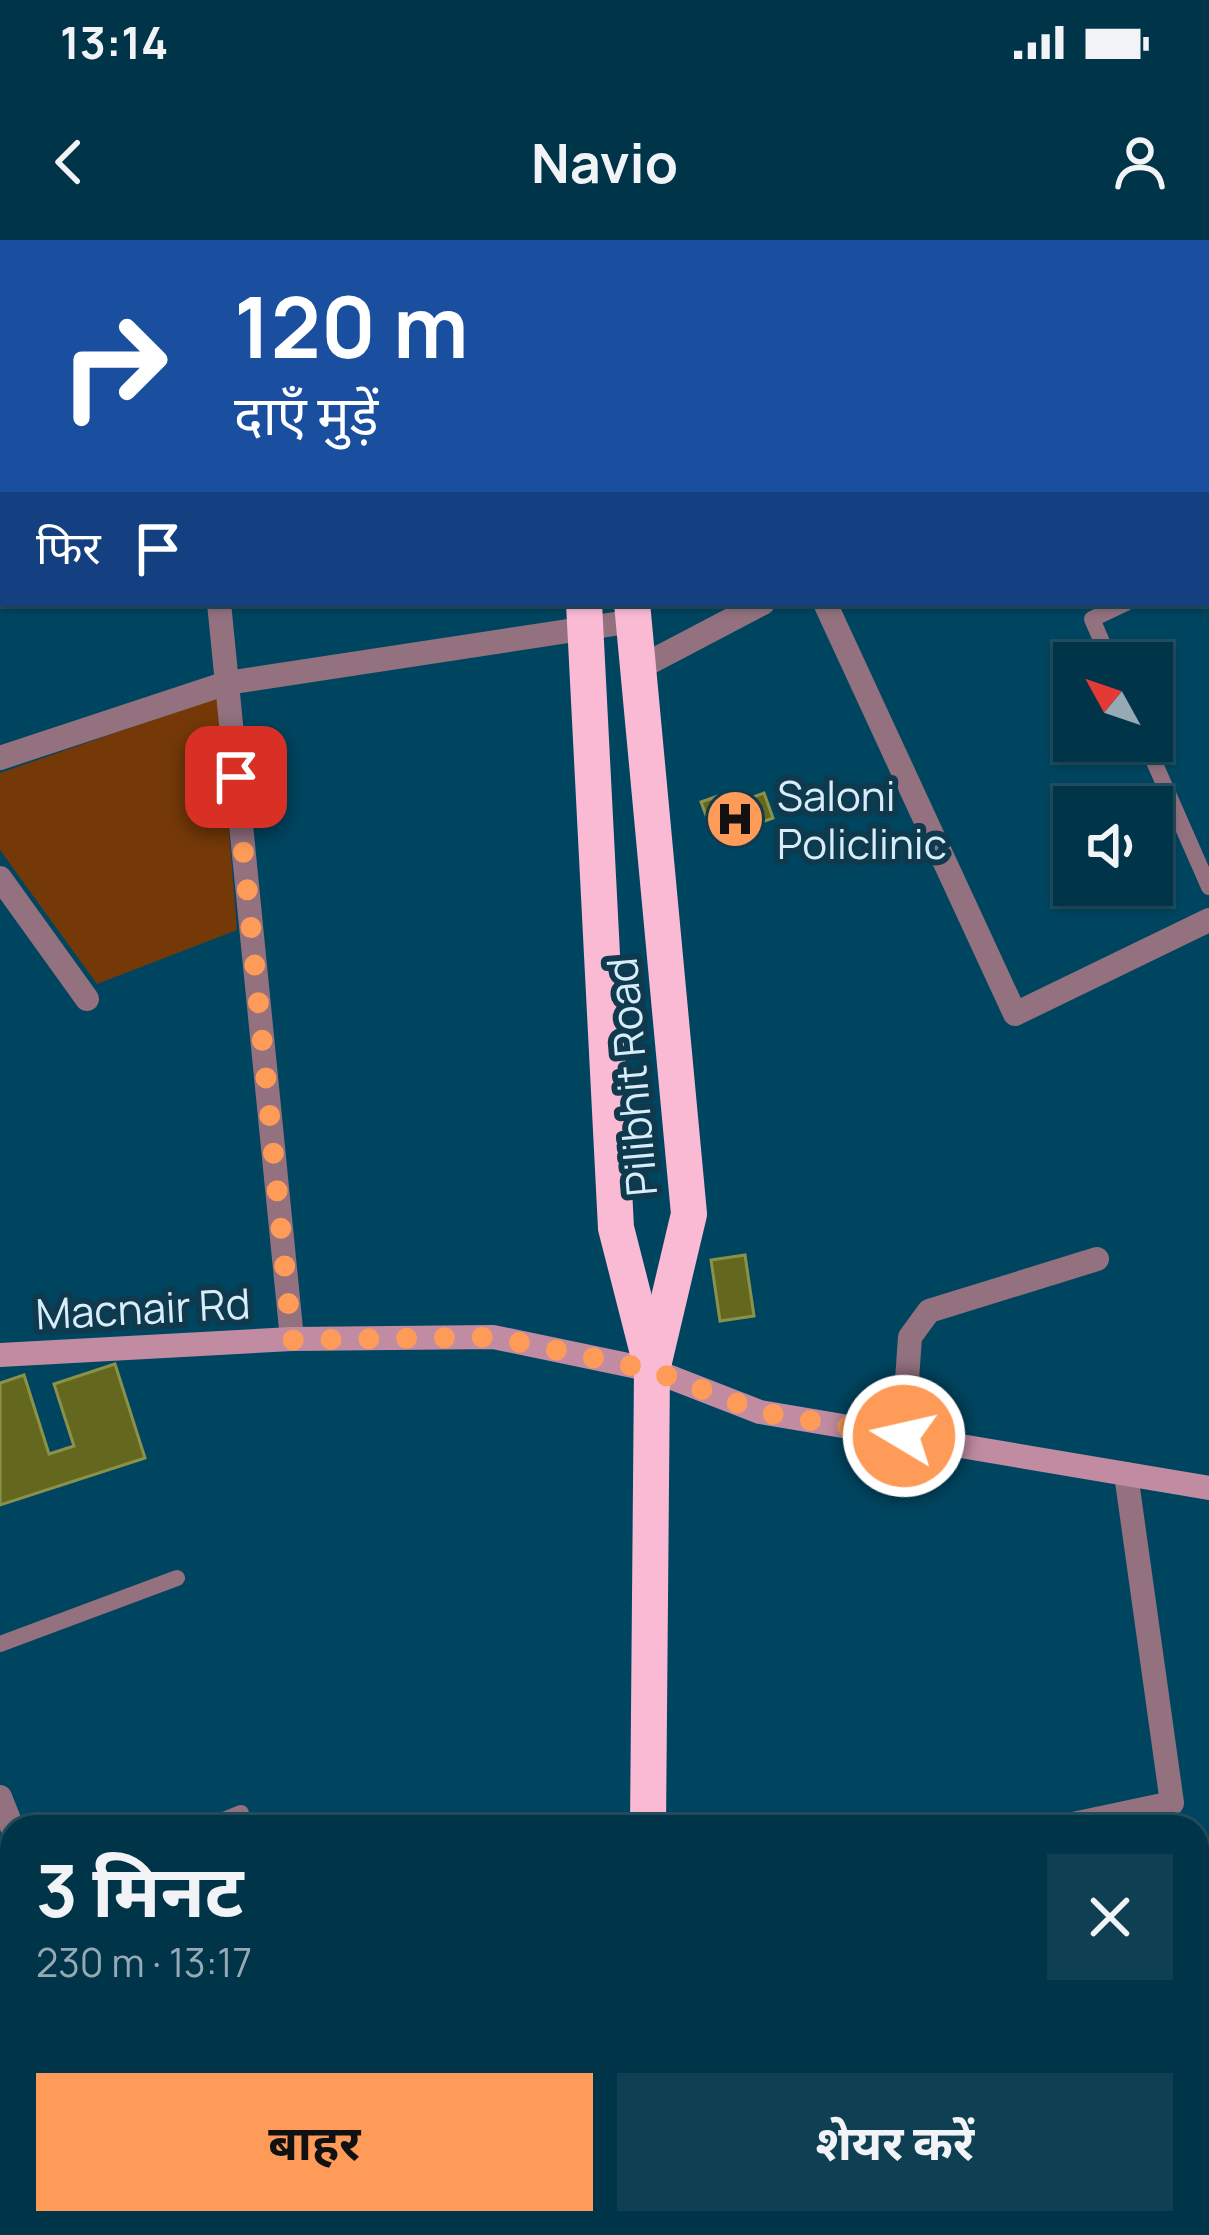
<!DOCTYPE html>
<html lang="hi">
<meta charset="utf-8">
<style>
body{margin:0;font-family:Manrope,"Noto Sans Devanagari",sans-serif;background:#0e3f52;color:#f1f3f6;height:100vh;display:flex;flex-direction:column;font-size:45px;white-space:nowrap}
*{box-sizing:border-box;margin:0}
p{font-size:39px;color:#95aab4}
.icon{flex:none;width:66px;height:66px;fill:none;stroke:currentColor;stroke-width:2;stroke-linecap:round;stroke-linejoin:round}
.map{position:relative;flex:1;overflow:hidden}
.drawer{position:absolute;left:0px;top:1575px;width:1209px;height:420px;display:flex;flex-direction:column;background:#003448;border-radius:36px 36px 0 0;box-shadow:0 3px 9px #0004,0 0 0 3px #224f60}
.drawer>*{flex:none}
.guide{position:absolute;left:0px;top:0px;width:1209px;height:366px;box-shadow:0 3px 9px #0004,0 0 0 3px #224f60;background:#1a4fa0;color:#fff;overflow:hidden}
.needle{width:78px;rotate:310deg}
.fabs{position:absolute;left:1053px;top:402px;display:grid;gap:24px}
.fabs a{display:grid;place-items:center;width:120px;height:120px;border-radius:0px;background:#003448;box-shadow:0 3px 9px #0004,0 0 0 3px #224f60;font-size:60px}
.pin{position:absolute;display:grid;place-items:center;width:102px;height:102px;color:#fff;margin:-51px;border-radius:24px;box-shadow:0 6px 18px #0006}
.me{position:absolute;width:132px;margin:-66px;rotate:279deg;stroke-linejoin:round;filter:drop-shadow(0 0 9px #0008)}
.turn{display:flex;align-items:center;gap:42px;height:252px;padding:0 36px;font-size:54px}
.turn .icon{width:156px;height:156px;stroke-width:2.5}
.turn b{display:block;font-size:84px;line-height:102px}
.then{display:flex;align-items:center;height:114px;padding:0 36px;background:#0003;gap:24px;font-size:45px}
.round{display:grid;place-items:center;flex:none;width:126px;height:126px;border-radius:0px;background:#0e3f52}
.overview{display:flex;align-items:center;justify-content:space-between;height:204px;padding:0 36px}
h1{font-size:72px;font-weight:700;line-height:90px}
.cta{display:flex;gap:24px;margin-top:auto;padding:24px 36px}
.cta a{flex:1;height:138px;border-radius:0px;background:#fe9b59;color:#111;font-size:48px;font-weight:700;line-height:138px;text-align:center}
.cta a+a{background:#0e3f52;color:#f1f3f6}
.status{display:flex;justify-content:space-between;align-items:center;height:84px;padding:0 60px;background:#003448;direction:ltr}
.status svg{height:33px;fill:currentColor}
header{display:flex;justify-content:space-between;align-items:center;height:156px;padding:0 36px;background:#003448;font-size:54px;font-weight:700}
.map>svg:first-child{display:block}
</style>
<div class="status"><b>13:14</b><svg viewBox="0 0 49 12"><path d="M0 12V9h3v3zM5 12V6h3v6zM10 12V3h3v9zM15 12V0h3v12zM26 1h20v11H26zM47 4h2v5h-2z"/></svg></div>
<header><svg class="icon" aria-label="back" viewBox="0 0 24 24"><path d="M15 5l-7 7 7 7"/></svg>Navio<svg class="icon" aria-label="person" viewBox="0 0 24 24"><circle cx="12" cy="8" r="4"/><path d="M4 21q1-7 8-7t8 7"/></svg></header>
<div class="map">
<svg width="1209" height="1995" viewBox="0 0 1209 1995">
<rect width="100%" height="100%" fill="#004560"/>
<polygon fill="#753908" points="218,457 237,690 97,744 0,610 0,533"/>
<g fill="#64681e" stroke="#8b9149" stroke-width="3">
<polygon points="764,553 773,578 715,599 701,562 721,555 726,567"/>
<polygon points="745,1015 754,1076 720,1081 711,1020"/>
<polygon points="115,1124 145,1218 0,1265 0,1143 24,1135 49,1214 74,1206 54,1144"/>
</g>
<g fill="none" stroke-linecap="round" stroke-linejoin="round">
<g stroke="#93717f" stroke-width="16">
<polyline points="1206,326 1209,324"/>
<polyline points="1111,423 1092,379 1126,363"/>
<polyline points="1145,501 1209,647"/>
<polyline points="0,1404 177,1338"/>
<polyline points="207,1587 241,1573"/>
<polyline points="146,1983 151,1995"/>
<polyline points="310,1995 338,1983"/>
</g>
<g stroke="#93717f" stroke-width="24">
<polyline points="912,0 913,3"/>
<polyline points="1097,0 1099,3"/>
<polyline points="1206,166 1209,165"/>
<polyline points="0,215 3,214"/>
<polyline points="1206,250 1209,257"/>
<polyline points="219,363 292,1099"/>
<polyline points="825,363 1015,774 1209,680"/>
<polyline points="639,428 763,363"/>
<polyline points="0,518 227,443 634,381"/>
<polyline points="0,638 87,759"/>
<polyline points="903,1197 910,1097 929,1071 1097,1019"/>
<polyline points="0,1557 12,1587"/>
<polyline points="1059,1587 1172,1563 1126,1234"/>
<polyline points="1197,1733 1209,1731"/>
<polyline points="1197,1755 1209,1833"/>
<polyline points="0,1929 12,1924"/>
<polyline points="392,1983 397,1995"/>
<polyline points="576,1995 611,1983"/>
</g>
<polyline stroke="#c18ca2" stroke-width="24" points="0,1115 292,1099 493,1097 652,1130 760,1172 1209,1248"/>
<g stroke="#fbbad4" stroke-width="36">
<polyline points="545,0 545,3"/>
<polyline points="604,0 604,3"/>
<polyline points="584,363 616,988 650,1121"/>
<polyline points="632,363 689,974 652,1130 648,1587"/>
<polyline points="657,1983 659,1995"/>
</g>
</g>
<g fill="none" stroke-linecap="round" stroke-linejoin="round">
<polyline stroke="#fe9b59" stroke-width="21" stroke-dasharray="0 37.8" points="236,537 292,1100 494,1097 652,1130 760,1172 904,1196"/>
</g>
<defs>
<symbol id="hospital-disc" viewBox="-11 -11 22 22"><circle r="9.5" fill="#fe9b59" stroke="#0f394d"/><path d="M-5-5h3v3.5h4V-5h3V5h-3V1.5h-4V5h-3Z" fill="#111"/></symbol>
</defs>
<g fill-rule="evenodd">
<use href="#hospital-disc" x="702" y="546" width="66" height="66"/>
</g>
<g text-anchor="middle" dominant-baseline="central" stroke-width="12" stroke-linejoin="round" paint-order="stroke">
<g font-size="42" fill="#d8edfa" stroke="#0f394d" text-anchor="start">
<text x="777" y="555">Saloni<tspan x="777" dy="48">Policlinic</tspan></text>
</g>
<g font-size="42" fill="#d8edfa" stroke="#0f394d">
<text transform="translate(631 837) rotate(-95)">Pilibhit Road</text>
<text transform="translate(143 1068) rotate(-3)">Macnair Rd</text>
</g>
</g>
</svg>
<div class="fabs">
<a><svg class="needle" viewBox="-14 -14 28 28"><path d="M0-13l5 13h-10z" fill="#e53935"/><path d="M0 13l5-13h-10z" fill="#95aab4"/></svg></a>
<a><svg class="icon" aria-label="sound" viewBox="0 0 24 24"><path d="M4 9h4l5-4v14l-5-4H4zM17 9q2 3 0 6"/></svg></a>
</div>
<div class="pin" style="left:236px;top:537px;background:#d93025"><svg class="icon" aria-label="arrive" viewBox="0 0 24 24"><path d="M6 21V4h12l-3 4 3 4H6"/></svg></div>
<svg class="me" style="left:904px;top:1196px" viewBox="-20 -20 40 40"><circle r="17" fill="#fe9b59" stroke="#fff" stroke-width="3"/><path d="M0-11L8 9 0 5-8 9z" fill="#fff"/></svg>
<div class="guide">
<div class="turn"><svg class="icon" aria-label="right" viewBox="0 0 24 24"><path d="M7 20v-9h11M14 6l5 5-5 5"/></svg><div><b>120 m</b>दाएँ मुड़ें</div></div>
<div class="then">फिर<svg class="icon" aria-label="arrive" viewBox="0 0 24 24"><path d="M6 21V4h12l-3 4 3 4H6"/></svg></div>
</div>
<section class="drawer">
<div class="overview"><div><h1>3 मिनट</h1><p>230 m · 13:17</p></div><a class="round"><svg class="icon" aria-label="close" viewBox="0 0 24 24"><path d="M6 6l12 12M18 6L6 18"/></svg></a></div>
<div class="cta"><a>बाहर</a><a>शेयर करें</a></div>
</section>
</div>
